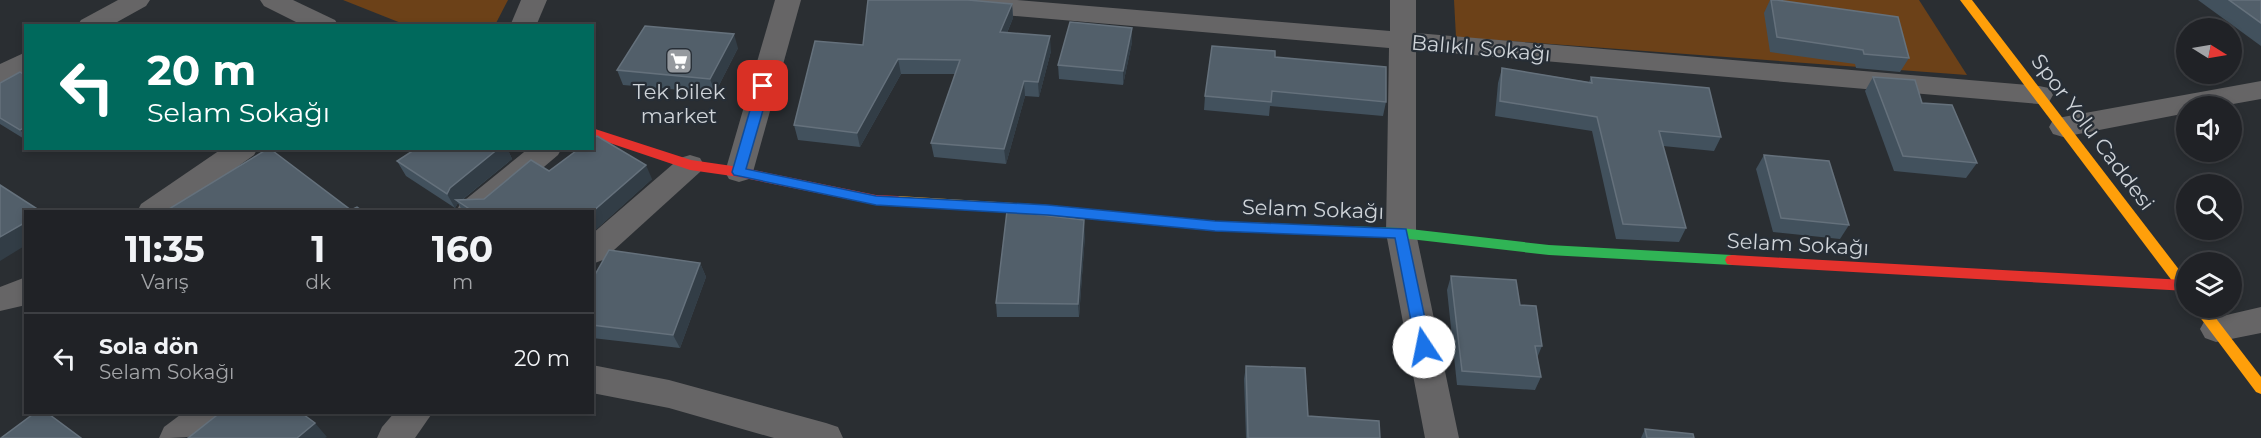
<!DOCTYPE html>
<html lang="tr">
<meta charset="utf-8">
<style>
body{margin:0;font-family:Montserrat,sans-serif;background:#2d2f32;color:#f1f3f6;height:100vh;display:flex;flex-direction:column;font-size:22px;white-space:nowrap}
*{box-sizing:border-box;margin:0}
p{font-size:20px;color:#a2a4a7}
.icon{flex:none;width:33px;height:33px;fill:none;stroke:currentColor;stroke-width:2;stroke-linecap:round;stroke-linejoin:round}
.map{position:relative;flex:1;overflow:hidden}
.side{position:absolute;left:24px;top:210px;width:570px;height:204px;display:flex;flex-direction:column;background:#202226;border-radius:0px;box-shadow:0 3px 9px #0003,0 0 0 2px #3d3f43}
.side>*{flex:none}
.top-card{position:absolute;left:24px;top:24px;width:570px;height:126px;border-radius:0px;box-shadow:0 3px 9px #0003,0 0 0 2px #3d3f43;background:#00695c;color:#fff;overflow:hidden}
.needle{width:39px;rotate:101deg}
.tools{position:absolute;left:2176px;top:18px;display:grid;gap:12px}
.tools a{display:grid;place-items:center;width:66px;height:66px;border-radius:50%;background:#202226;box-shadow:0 3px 9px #0003,0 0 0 2px #3d3f43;font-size:30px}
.pin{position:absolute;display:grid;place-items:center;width:51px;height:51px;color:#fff;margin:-26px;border-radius:12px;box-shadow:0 3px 9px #0006}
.me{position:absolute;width:66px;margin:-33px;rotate:349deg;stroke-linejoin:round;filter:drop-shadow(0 0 4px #0008)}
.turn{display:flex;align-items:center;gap:21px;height:126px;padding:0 24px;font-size:27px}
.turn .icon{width:78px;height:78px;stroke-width:2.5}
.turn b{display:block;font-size:42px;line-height:51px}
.eta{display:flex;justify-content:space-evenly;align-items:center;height:102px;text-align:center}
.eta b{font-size:36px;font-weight:700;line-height:42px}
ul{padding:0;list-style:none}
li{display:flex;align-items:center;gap:18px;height:90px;padding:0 24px;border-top:2px solid #3d3f43}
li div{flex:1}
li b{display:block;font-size:22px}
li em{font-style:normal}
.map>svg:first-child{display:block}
</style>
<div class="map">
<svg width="2261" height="438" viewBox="0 0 2261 438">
<rect width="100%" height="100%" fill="#2a2e32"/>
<g fill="#6c4118">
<polygon points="343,0 508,0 495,25 406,25"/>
<polygon points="1454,0 1919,0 1967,75 1456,37"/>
</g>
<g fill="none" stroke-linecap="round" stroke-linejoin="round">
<g fill="#666566" fill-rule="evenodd">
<polygon points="118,0 150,0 146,6 110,26 77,26 81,20"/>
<polygon points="260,0 293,0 335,20 339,26 304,26 264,6"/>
<polygon points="521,0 547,0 536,26 510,26"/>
<polygon points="775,0 801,0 753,172 749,179 739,182 729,179 725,172"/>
<polygon points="910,0 1017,0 1390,31 1390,0 1416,0 1416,33 2039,86 2049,88 2053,95 2049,102 2039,104 1416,50 1416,233 1459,438 1425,438 1386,233 1389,48 923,8 914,6"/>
<polygon points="26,52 26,73 0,84 0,64"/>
<polygon points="2261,81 2261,99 2222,106 2187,106 2187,113 2063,137 2053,134 2049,127 2053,120 2063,117"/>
<polygon points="223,148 258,148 254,155 174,212 137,212 141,204"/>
<polygon points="529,148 562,148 558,155 491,212 456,212 460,204"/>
<polygon points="690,155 700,158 704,165 700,172 603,260 592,264 592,234 680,158"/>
<polygon points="26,277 26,305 0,311 0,287"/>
<polygon points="2261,307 2261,333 2216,342 2205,338 2200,329 2205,320"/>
<polygon points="592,365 669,380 826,423 838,427 843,438 774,438 669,408 592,393"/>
<path d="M 184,412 L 227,412 C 212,438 188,438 159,438 L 164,427 Z"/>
<polygon points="395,412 433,412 415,438 377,438 382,427"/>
</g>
<polygon fill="#30b455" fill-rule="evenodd" points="1266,223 1401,228 1549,245 1732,255 1737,256 1739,260 1737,264 1732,265 1549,255 1401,238 1266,233 1259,228"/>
<g fill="#ff9f0a" fill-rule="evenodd">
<polygon points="1960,0 1972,0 2187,280 2187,296 2182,294"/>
<polygon points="898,196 1048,205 1215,221 1266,223 1273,228 1266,233 1215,231 1048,215 898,206 891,201"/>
<polygon points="2193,308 2208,308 2261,377 2261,394 2256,392"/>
</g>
<g fill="#e5322d" fill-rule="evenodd">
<polygon points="592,128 691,160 739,167 876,195 898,196 905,201 898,206 876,205 739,177 690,170 592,137"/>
<polygon points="1732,255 2184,280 2187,281 2187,291 1732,265 1727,264 1725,260 1727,256"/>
</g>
</g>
<g fill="#42515d">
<polygon points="1770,0 1777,0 1909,58 1900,72 1856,68 1855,64 1770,52 1764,13"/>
<polygon points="2198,0 2261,0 2261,46"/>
<polygon points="1012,4 1013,18 1007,33 1051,51 1039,97 1025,96 1006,164 934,157 931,143 955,74 901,74 860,147 798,140 794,125 863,45"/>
<polygon points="1132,42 1123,85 1059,79 1058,65"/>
<polygon points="738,48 715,93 623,85 617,70"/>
<polygon points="1275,57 1386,102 1383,116 1270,106 1269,116 1204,110 1205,96"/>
<polygon points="1502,68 1589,82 1591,77 1721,137 1714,151 1663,146 1686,228 1679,242 1616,239 1592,131 1495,116 1498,83"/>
<polygon points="26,76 26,140 0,124 0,83"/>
<polygon points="1873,77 1922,103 1977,163 1966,178 1894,171 1865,91"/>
<polygon points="417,148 507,148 512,159 462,200 484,199 549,171 652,179 592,233 592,212 463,212 458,203 455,208 406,176 397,161"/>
<polygon points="1764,155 1849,225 1840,239 1773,232 1756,169"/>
<polygon points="1085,235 1079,317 997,317 996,303"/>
<polygon points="700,263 706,277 680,348 592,338 592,280"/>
<polygon points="1451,276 1520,305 1542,346 1537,358 1541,377 1535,390 1457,385 1447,290"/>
<polygon points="1246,366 1308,416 1380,438 1246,438 1244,379"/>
<polygon points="1645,429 1694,438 1641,438"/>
</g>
<g fill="#323d46">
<polygon points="1012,4 1013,18 1001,47 1000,32"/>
<polygon points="1132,28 1132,42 1123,85 1123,71"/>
<polygon points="734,34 738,48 715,93 710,79"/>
<polygon points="1050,36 1051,51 1039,97 1038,82"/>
<polygon points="898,59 901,74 860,147 857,133"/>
<polygon points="1024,81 1025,96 1006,164 1004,149"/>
<polygon points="26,127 26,136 20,130"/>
<polygon points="499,148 507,148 512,159 459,202 456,200 458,203 455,208 447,194 450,188"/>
<polygon points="646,165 652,179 592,233 592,212"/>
<polygon points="1084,220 1085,235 1079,317 1078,304"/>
<polygon points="26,222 26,245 0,261 0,237"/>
<polygon points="700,263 706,277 680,348 673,335"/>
<polygon points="315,423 327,437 325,438 297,438"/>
</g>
<g fill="#525f6a" stroke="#65717c" stroke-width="1.5">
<polygon points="868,0 968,0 1012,4 1000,32 1050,36 1038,82 1024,81 1004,149 931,143 960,60 898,59 857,133 794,125 815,41 863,45"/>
<polygon points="1771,0 1777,0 1898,17 1909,58 1864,54 1863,50 1777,37"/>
<polygon points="2229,0 2261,0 2261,23"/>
<polygon points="1070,22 1132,28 1123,71 1058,65"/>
<polygon points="645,26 734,34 710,79 617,70"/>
<polygon points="1212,46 1275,51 1275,57 1386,67 1386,102 1272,91 1271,102 1205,96"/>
<polygon points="1502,68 1592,83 1591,77 1709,88 1721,137 1659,131 1686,228 1623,224 1597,117 1500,101"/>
<polygon points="20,72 26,76 26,127 20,130 0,118 0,83"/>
<polygon points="1873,77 1915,80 1922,103 1952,105 1977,163 1903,156"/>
<polygon points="597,136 646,165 592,212 474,212 456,200 484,199 531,160 549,171 580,148 592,148 592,140"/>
<polygon points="269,148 351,210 357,207 364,212 164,212"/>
<polygon points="417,148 499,148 450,188 447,194 397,161"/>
<polygon points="1764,155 1829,161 1849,225 1781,218"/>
<polygon points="0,185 42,212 26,212 26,222 0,237"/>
<polygon points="1007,211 1084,220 1078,304 996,303"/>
<polygon points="609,250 700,263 673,335 592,325 592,280"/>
<polygon points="1451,276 1516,280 1520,305 1536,306 1542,346 1535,346 1541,377 1462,371"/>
<polygon points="1246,366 1305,368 1308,416 1379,421 1380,438 1248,438"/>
<polygon points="36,412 46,412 81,438 1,438"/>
<polygon points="221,412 300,412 315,423 297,438 188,438"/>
<polygon points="1645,429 1693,434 1694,438 1647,438"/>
</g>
<polygon fill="#1a73e8" stroke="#114b97" stroke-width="1.5" points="763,82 770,86 746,169 876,196 1048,205 1215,221 1406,229 1431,347 1429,351 1419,351 1416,347 1395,238 1215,231 1048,215 876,205 734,175 732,172 757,86"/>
<defs>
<symbol id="supermarket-square" viewBox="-11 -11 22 22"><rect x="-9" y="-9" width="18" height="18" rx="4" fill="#95999e" stroke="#272e36"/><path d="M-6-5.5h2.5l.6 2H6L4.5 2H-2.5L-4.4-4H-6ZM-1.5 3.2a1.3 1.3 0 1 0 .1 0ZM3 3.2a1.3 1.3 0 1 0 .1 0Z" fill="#fff"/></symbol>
</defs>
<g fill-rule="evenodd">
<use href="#supermarket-square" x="664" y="46" width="30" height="30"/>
</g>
<g text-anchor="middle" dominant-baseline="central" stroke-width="4.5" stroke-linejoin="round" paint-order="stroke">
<g font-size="21" fill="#ced3d8" stroke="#272e36">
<text transform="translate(1481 48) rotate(5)">Balıklı Sokağı</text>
<text transform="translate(2093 132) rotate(53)">Spor Yolu Caddesi</text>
<text transform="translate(1313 209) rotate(2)">Selam Sokağı</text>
<text transform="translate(1798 244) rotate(3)">Selam Sokağı</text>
</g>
<g font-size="21" fill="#ced3d8" stroke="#272e36">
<text x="679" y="91">Tek bilek<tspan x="679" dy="24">market</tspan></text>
</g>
</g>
</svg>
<div class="tools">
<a><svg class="needle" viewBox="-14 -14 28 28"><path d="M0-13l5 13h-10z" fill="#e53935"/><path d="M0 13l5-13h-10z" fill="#a2a4a7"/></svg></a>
<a><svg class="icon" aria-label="sound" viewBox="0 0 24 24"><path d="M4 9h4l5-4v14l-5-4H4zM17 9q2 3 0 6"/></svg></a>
<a><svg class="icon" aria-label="search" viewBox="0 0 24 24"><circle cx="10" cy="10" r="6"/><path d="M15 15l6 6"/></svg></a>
<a><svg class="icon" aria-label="layers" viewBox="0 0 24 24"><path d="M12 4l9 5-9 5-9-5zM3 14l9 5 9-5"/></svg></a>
</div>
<div class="pin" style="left:763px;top:86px;background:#d93025"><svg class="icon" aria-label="arrive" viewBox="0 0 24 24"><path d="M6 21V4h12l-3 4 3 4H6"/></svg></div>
<svg class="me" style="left:1424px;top:347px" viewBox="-20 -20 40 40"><circle r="19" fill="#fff"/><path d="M0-13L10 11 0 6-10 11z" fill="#1a73e8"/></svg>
<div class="top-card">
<div class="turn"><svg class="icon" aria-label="left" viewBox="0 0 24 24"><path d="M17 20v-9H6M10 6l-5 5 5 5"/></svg><div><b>20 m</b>Selam Sokağı</div></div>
</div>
<section class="side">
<div class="eta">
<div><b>11:35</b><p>Varış</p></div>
<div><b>1</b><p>dk</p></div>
<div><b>160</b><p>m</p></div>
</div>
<ul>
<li><svg class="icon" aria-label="left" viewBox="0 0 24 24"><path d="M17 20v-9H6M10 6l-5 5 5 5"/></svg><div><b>Sola dön</b><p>Selam Sokağı</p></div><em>20 m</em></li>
</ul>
</section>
</div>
